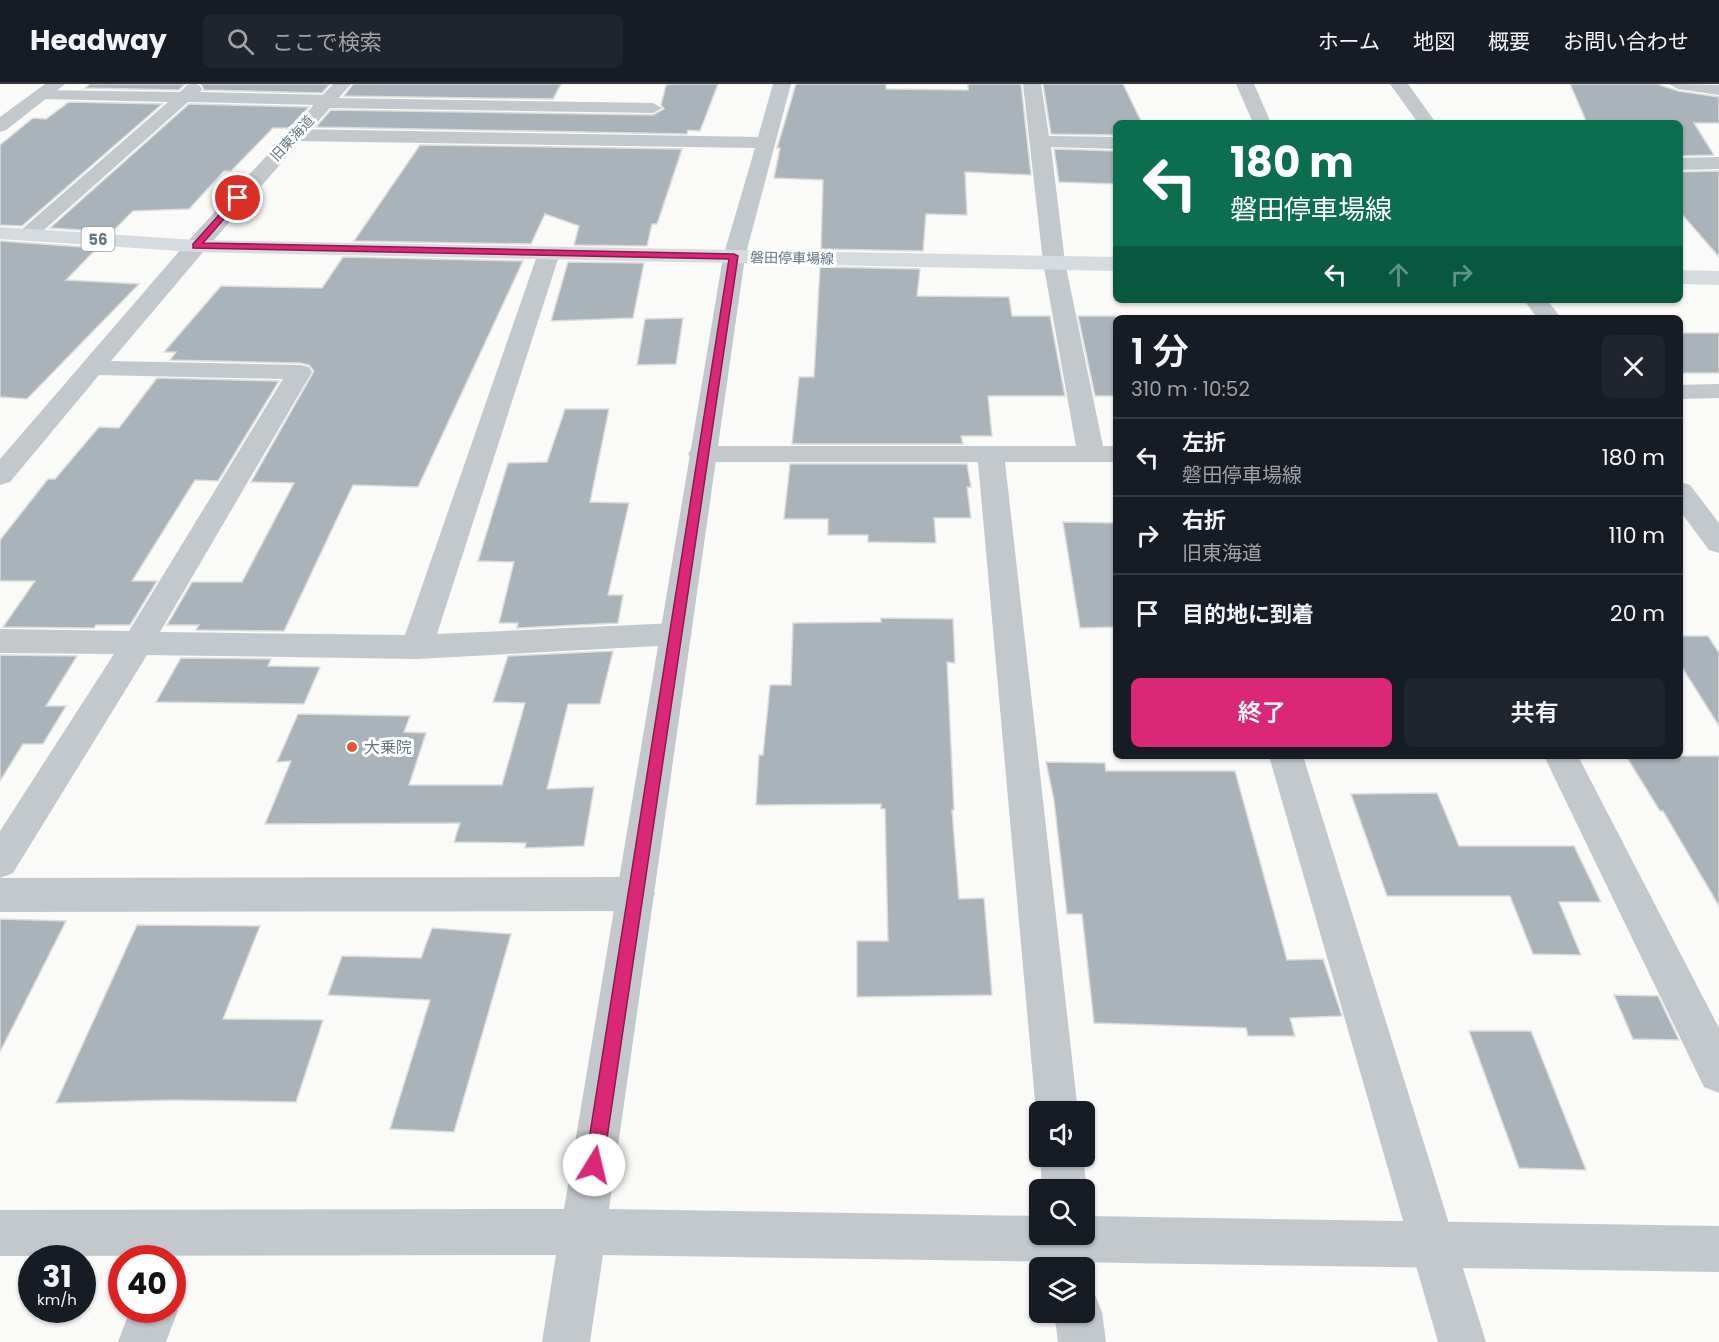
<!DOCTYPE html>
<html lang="ja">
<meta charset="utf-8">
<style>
body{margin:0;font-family:Poppins,"Noto Sans JP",sans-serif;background:#20242c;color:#f1f3f6;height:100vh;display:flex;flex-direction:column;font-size:22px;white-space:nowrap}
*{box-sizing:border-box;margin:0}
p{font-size:20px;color:#9ea1a6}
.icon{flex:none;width:33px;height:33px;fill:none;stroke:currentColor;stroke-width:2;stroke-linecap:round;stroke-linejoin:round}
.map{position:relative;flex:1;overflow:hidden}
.sheet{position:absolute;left:1113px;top:231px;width:570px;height:444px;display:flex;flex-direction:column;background:#171b24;border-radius:9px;box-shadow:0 2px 4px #0004}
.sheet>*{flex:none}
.hud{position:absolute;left:1113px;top:36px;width:570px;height:183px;border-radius:9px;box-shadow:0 2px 4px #0004;background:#0b6e4f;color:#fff;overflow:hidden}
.fabs{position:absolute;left:1029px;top:1017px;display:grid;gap:12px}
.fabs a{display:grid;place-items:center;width:66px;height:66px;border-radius:9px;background:#171b24;box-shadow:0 2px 4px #0004;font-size:30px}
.speed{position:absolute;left:18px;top:1161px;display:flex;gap:12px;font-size:30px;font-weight:700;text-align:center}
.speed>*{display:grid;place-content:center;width:78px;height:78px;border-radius:50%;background:#171b24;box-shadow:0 2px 4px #0004;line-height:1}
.speed small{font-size:15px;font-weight:400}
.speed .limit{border:9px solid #d22;background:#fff;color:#111}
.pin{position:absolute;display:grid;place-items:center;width:51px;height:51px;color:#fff;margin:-26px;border:3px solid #fff;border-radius:50%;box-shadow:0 2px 6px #0007}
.me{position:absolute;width:66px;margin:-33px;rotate:9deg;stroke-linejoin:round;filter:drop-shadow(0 0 4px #0008)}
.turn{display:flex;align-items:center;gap:21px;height:126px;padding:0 18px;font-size:27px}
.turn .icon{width:78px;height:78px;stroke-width:2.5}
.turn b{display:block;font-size:42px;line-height:51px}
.lanes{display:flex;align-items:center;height:57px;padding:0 18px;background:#0003;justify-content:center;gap:30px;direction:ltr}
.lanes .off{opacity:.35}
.round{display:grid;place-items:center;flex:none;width:63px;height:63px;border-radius:9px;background:#20242c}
.overview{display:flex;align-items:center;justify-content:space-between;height:102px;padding:0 18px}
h1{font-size:36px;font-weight:600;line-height:45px}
.action{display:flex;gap:12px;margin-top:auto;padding:12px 18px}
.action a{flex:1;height:69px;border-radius:9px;background:#db2777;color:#fff;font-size:24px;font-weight:600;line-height:69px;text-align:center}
.action a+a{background:#20242c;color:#f1f3f6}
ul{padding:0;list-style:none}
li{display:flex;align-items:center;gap:18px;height:78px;padding:0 18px;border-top:2px solid #363941}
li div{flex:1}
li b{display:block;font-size:22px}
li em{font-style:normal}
header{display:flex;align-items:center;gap:36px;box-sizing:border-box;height:84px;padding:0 30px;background:#171b24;border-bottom:2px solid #363941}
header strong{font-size:28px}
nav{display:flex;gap:33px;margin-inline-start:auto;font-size:21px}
.search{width:420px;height:54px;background:#20242c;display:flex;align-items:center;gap:15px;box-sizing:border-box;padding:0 21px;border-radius:9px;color:#9ea1a6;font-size:22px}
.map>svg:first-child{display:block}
</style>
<header>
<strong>Headway</strong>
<div class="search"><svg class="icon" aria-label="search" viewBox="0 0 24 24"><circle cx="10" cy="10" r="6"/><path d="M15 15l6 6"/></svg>ここで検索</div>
<nav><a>ホーム</a><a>地図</a><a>概要</a><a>お問い合わせ</a></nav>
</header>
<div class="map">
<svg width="1719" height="1258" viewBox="0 0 1719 1258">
<rect width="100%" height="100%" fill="#fafaf8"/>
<g fill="#aab3b9" stroke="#dcdcda" stroke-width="1.5">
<polygon points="90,0 185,0 179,6 85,4"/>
<polygon points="201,0 330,0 322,9 204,6"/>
<polygon points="353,0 561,0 553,15 344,12"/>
<polygon points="673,0 718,0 700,47 688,46 687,50 316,43 331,26 653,31 664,25 661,21 666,1"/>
<polygon points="796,0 886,0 886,5 968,6 968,0 1021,0 1031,91 965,88 967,131 926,130 923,167 821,165 823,96 774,94 780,64 777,64"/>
<polygon points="1043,0 1123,0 1142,39 1116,39 1116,51 1051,50"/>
<polygon points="1570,0 1657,0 1678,7 1719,13 1719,39 1694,39 1714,71 1680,72 1680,39 1587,39"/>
<polygon points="69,18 162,20 22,142 0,141 0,61 33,34 46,35"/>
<polygon points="189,20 309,23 289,44 273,44 231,87 224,87 189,125 133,127 112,148 50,144"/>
<polygon points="420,61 682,65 657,140 652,140 647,162 574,161 579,142 545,130 531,160 354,157"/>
<polygon points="1054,65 1116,67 1116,100 1059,98"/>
<polygon points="1719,87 1719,173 1680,128 1680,88"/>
<polygon points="0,157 97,164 66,196 139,200 27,315 0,313"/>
<polygon points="343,173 523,177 418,403 353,401 284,547 196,546 199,541 167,541 192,498 242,498 294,399 251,398 314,287 309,281 300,279 170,276 176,268 164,268 221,202 322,204"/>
<polygon points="568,178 644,179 633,234 551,237"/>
<polygon points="820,183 920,185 917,212 1009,213 1012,232 1050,232 1065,312 988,312 992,352 961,352 963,360 792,360 799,293 814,293"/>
<polygon points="1078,232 1116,232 1116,312 1095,312"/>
<polygon points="683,234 676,280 637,281 645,235"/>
<rect x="1680" y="249" width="39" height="40"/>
<polygon points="157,294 279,297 218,397 195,396 132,497 157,497 130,541 96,541 94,544 3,543 35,497 0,497 0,456 48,395 55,395 99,343 119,344"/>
<polygon points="565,325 609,325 590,418 629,419 608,511 623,511 618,539 517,544 518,539 499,539 514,478 478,477 508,379 547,378"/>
<polygon points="790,380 967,380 971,403 967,403 971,434 934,434 936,459 868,458 868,451 828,451 828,435 784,435"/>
<polygon points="1063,438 1116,439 1116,543 1080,544"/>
<polygon points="881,534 953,535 955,579 947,578 954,726 952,726 959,815 984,814 992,911 857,913 857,857 888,857 885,725 881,725 881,720 756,721 759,671 763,671 770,601 791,601 793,539 881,538"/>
<polygon points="1680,552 1708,552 1719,569 1719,642 1680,580"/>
<polygon points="613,567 600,620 568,620 547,705 594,703 584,762 525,764 526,759 454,758 460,739 265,740 291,677 277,678 298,630 410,632 404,648 426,649 409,701 502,701 525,619 493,618 508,572"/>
<polygon points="0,571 77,572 46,622 66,622 43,660 23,660 0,697"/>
<polygon points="181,574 271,575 268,582 320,583 304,620 156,618"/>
<polygon points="1626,672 1719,672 1719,822 1663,727 1660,727"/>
<polygon points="1046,678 1105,679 1106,687 1235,687 1287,876 1323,875 1342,932 1290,934 1295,952 1248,952 1246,944 1094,939 1082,830 1067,830 1054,716"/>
<polygon points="1437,709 1459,762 1574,762 1601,818 1559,818 1581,871 1533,870 1510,812 1387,812 1351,710"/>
<polygon points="0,835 66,837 0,968"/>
<polygon points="137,841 260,842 223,935 323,936 296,1018 174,1016 56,1019"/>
<polygon points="432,844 511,850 454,1048 390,1045 430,916 328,911 342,872 421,874"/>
<polygon points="1614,911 1658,912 1679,956 1633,955"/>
<polygon points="1469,947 1531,947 1586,1086 1519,1084"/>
</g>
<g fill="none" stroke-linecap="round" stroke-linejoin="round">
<g fill="#c3c8cc" fill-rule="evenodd">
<polygon points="194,0 199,1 202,5 200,8 328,11 335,14 653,19 662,24 653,29 325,24 318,21 188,18 35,154 21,154 17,150 21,146 168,18 43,15 37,14 34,10 37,6 180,8 187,1"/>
<polygon points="773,0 791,0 745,173 742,178 726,178 723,173 755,64 293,57 284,51 293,45 758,53"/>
<polygon points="1023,0 1041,0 1049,52 1116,53 1116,65 1051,63 1065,178 1103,362 1116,362 1116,378 1005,378 1078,1028 1040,1028 1040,1038 1036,1028 978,378 701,378 692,376 688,370 692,364 701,362 1076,362 1043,178"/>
<polygon points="1236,0 1254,0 1271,39 1253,39"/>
<polygon points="1390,0 1408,0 1436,39 1418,39"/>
<polygon points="1669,0 1719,1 1719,11 1678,5"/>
<polygon points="1719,73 1719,85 1680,86 1680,74"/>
<polygon points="196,156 204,157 207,162 204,167 111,277 300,281 309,283 312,288 160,548 405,551 538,169 541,164 557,164 560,169 437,550 676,539 687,542 692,550 687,558 676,561 417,575 147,571 13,789 0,794 0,747 114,570 0,569 0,545 129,547 283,295 99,291 10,398 0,401 0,375 188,157"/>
<polygon points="1719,300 1719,314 1680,315 1680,301"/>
<polygon points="1269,672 1303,672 1486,1258 1438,1258"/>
<polygon points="1544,672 1578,672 1719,944 1719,1009 1704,1003"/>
<polygon points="636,793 649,798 655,810 649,822 636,827 0,828 0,794"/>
<polygon points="1040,1071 1083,1072 1087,1106 1084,1113 1084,1106 1042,1106"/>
<path d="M 1084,1133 C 1096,1154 1099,1179 1090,1201 L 1084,1203 L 1084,1184 L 1050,1184 L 1046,1150 L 1084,1150 Z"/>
<polygon points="1084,1207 1095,1211 1102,1228 1106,1258 1058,1258 1054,1228 1084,1228"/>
<polygon points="172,1213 178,1226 166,1258 118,1258 130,1226 172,1226"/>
</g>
<g fill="#c3c8cc" fill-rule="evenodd">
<polygon points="45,0 65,0 6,46 0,48 0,33"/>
<polygon points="333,0 351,0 204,167 188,167 185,162 188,157"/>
<polygon points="734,167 742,168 745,173 609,1125 1040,1132 1040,1150 1084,1150 1084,1132 1719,1142 1719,1188 603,1171 590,1258 542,1258 556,1171 0,1172 0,1126 564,1125 723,173 726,168"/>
<polygon points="1524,216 1547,216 1561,234 1537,234"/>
<polygon points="1680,398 1690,401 1719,439 1719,469 1709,466 1680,427"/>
</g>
<g fill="#d6dbdf" fill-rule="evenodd">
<polygon points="0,143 196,156 1116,173 1116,187 196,168 0,155"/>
<polygon points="1680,186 1719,187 1719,201 1680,200"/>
</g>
</g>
<polygon fill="#db2777" stroke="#8e194d" stroke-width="1.5" points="235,113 242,114 203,159 734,170 738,172 603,1081 600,1087 594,1090 587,1087 585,1081 729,175 193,164 193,160"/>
<circle fill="#e4572e" stroke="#fff" stroke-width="2" cx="352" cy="663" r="6"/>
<g text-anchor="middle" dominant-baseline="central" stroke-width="6" stroke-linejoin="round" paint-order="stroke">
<g font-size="14" fill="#657683" stroke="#fff">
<text transform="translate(292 54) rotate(-47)">旧東海道</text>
<text transform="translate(792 174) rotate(1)">磐田停車場線</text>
</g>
<rect fill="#fff" stroke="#939fa8" stroke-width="1.5" x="81.5" y="143" width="33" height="24" rx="4.5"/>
<g font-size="15" font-weight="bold" fill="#657683">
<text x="98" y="155">56</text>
</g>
<g font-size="16" fill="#657683" stroke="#fff" text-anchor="start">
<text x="364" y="663">大乗院</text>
</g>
</g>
</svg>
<div class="fabs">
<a><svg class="icon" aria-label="sound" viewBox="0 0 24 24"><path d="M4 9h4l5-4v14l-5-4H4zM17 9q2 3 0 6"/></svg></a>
<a><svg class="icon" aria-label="search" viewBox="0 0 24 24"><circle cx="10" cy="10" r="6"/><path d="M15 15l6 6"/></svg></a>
<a><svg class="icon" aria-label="layers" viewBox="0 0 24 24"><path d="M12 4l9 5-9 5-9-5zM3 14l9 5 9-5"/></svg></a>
</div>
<div class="speed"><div>31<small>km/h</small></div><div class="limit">40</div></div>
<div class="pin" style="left:238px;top:114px;background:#d93025"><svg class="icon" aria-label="arrive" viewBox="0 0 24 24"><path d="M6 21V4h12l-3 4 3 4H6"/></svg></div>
<svg class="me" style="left:594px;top:1081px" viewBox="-20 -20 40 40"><circle r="19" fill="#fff"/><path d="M0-13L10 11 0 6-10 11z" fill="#db2777"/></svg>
<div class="hud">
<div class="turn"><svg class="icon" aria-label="left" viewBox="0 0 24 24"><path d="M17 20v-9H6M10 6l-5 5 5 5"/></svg><div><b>180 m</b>磐田停車場線</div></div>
<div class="lanes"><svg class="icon" aria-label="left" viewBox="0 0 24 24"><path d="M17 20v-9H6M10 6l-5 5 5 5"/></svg><svg class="icon off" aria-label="ahead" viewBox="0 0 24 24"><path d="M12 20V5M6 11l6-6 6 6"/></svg><svg class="icon off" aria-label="right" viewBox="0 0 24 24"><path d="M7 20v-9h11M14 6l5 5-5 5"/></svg></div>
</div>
<section class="sheet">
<div class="overview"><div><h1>1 分</h1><p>310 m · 10:52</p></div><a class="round"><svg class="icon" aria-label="close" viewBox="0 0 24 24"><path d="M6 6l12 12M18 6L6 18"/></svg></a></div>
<ul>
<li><svg class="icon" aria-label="left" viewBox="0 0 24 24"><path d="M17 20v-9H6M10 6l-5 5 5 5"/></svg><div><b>左折</b><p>磐田停車場線</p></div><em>180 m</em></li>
<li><svg class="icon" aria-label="right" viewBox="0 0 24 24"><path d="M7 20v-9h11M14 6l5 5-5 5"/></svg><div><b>右折</b><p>旧東海道</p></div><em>110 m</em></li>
<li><svg class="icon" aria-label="arrive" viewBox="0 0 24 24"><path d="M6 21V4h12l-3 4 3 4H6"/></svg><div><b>目的地に到着</b></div><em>20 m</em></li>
</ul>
<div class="action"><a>終了</a><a>共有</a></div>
</section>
</div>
